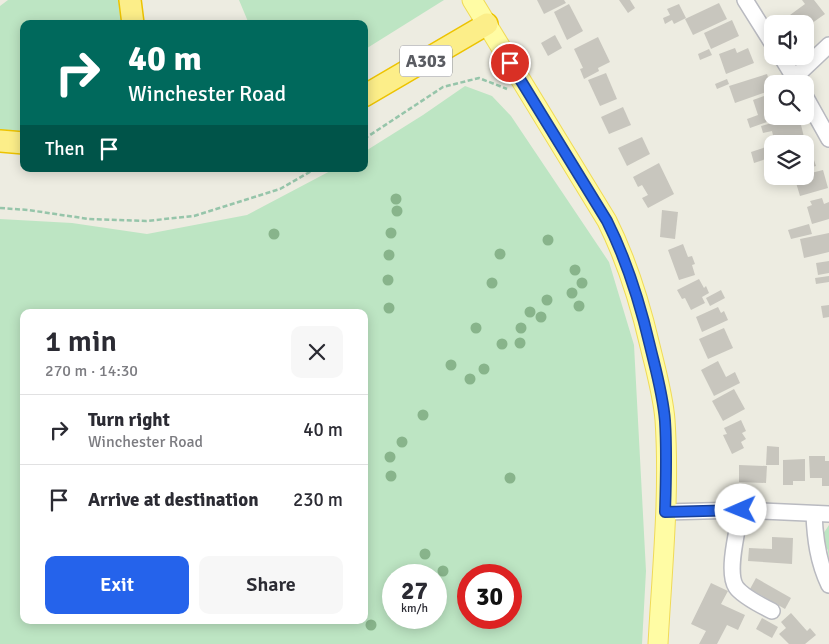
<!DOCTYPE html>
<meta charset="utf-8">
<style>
body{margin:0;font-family:Signika,sans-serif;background:#f7f7f7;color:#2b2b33;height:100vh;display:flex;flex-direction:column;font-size:19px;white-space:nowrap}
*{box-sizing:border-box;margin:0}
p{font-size:16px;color:#7c7c81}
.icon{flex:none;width:28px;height:28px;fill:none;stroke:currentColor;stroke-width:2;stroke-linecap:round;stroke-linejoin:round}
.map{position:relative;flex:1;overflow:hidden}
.sheet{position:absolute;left:20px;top:309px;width:348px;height:315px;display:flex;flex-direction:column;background:#fff;border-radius:10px;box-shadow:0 2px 12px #0003}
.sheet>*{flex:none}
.hud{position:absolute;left:20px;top:20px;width:348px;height:152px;border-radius:10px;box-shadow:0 2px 12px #0003;background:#00695c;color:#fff;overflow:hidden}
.fabs{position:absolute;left:764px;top:15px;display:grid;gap:10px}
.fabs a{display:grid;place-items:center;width:50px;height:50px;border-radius:10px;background:#fff;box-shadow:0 2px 12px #0003;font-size:25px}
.speed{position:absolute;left:382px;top:564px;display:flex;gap:10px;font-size:25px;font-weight:700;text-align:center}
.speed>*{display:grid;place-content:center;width:65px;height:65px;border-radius:50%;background:#fff;box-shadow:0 2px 12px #0003;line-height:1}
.speed small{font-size:12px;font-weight:400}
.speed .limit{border:8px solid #d22;background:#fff;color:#111}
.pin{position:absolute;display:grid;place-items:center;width:42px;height:42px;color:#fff;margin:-21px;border:2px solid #fff;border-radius:50%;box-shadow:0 1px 5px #0007}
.me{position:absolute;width:55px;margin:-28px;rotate:269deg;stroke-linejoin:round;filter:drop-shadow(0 0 4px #0008)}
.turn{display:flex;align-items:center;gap:18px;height:105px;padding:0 25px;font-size:22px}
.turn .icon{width:65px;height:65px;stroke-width:2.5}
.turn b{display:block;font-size:35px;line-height:42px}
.then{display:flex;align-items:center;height:48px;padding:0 25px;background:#0003;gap:10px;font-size:19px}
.round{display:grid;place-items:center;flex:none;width:52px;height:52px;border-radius:10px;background:#f7f7f7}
.overview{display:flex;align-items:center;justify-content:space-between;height:85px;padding:0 25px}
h1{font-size:30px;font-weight:600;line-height:38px}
.primary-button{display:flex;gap:10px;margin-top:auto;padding:10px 25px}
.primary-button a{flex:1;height:58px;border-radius:10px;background:#2563eb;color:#fff;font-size:20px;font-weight:600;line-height:58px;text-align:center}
.primary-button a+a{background:#f7f7f7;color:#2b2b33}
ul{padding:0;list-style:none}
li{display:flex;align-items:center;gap:15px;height:70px;padding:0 25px;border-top:1px solid #e1e1e2}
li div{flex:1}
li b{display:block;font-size:19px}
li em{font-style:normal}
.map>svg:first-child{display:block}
</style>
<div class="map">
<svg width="829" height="644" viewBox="0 0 829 644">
<rect width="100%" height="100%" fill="#edece1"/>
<g fill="#bde5c3" fill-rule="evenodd">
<polygon points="8,0 126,0 128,24 24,24 24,135 0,132 0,6"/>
<polygon points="239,0 444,0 364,50 364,24 249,24"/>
<path d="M 465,86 L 492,96 L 511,116 L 609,262 L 634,345 L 646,571 L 642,644 L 0,644 L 0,219 L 72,223 L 147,234 L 247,215 L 334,169 L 364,169 L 364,152 L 423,115 ZM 364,312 L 364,620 L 24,620 L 24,312 ZM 394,575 L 436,575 L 436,618 L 394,618 ZM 469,575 L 511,575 L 511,618 L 469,618 Z"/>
<polygon points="829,525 829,562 828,550 820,543 823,534"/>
</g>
<g fill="#c8c6be">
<polygon points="537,0 564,0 566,3 544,14"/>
<polygon points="619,0 630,0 635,8 628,13"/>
<polygon points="802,0 814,0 825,14 805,28 805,24 796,24 790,15 805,4"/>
<polygon points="719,3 727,19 693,35 685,19"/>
<polygon points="569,4 583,31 567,40 554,12"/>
<polygon points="679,4 686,18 674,24 672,20 665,24 663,18 670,15 667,9"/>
<polygon points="732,20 739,36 711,49 704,33"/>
<polygon points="555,35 562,48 548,56 541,43"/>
<polygon points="598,37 610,62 598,68 599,71 584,79 580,69 583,68 574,49"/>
<polygon points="735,48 737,53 748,48 754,63 726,74 719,54"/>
<polygon points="709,49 712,55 700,60 698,54"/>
<polygon points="606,73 617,99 600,106 588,80"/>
<polygon points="767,74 772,90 735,103 729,86"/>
<polygon points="727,79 729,84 717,89 715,84"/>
<polygon points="772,93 772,117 766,119 767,122 750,128 747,119 758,115 753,100"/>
<polygon points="623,107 631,125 609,134 601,117"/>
<polygon points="786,119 788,124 800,121 804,137 775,144 772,131 763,133 761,126"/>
<polygon points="642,137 650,154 627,166 618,148"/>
<polygon points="772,145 772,157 754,163 751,152"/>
<polygon points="810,148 816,166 805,169 805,150"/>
<polygon points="659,163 674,194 648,208 642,198 648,195 642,185 638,187 633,177"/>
<polygon points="810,170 811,173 823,170 828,188 800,196 794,176 805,176 805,172"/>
<polygon points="822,198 824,204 829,202 829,219 812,224 807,207 812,205 810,201"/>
<polygon points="662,210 678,212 675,239 660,237"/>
<polygon points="809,224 812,234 791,239 788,230"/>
<polygon points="829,233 829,252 804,258 800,239"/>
<polygon points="683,244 688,257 692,256 695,264 692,265 695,275 679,280 668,250"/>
<polygon points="829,261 829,273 818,275 816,263"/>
<polygon points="829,276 829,282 816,284 815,278"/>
<polygon points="699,279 704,288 706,286 709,293 702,297 705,303 691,310 685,298 682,299 677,290"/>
<polygon points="721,290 725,298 710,306 706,298"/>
<polygon points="829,305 829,317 823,318 821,306"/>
<polygon points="718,307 721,313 724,311 728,320 702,332 696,317"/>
<polygon points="724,328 733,348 708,359 699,339"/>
<polygon points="718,361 726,377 735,372 740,383 714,396 701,370"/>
<polygon points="734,389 745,409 723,421 712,401"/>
<polygon points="741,420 746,431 742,433 746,439 741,442 744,448 732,454 723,435 727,434 724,428"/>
<polygon points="767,446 779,447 779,465 766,465"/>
<polygon points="809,456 825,456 825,461 829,461 829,486 822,486 822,478 810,478"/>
<polygon points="805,459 805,481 793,481 793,485 783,485 783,460"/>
<polygon points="739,465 767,466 766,483 739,482"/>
<polygon points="772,537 793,538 792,564 748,561 749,548 772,549"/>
<polygon points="756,578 791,598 785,609 750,589"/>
<polygon points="711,583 728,591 721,604 745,615 738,630 727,625 717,644 699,644 706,631 691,624"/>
<polygon points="791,613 807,631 810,628 816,635 805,644 789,644 779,634 786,628 781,622"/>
<polygon points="762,618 778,627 772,638 756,629"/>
</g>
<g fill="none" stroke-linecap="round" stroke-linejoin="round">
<defs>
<g id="minor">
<polyline points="745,0 772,43"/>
<polyline points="781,56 798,84"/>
<polyline points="795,77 829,45"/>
<polyline points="805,96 829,139"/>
<path d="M 741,510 C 738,528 726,572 736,587 C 742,596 762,606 772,611"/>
<polyline points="665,512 741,510 829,514"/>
<path d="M 814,514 C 815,539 818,562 829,585"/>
</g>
<path id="major" d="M 472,0 L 607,221 C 627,261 640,303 650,346 C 656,371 663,395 665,420 C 670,494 662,570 658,644"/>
<g id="highway">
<polyline points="130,0 133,24"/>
<polyline points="364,96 487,24"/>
<polyline points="0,141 24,143"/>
</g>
</defs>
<use href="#minor" stroke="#b9bac0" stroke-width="18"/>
<use href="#major" stroke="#f0da57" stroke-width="21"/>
<use href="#highway" stroke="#edc301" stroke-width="24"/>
<g stroke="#96c5aa" stroke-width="2.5" stroke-dasharray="5 2.5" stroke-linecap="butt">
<polyline points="364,139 443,87 479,78 507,89"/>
<polyline points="0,208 28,210 89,219 146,221 194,216 280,189 315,169"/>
</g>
<use href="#minor" stroke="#fff" stroke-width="15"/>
<use href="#major" stroke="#fffca4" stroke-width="19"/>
<use href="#highway" stroke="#fcee89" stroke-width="21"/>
</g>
<g fill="#88b48b">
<circle cx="396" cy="199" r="5.5"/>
<circle cx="397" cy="211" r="5.5"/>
<circle cx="391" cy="233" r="5.5"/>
<circle cx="274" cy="234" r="5.5"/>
<circle cx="548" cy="240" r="5.5"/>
<circle cx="500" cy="254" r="5.5"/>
<circle cx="389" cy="255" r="5.5"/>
<circle cx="575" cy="270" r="5.5"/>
<circle cx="388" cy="280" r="5.5"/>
<circle cx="492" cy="283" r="5.5"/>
<circle cx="582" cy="283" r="5.5"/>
<circle cx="572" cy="293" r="5.5"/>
<circle cx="547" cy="300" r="5.5"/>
<circle cx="579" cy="306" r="5.5"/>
<circle cx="389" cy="308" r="5.5"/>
<circle cx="530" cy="312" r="5.5"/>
<circle cx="541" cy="317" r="5.5"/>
<circle cx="476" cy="328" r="5.5"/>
<circle cx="521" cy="328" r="5.5"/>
<circle cx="520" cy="343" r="5.5"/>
<circle cx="502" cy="344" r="5.5"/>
<circle cx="451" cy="365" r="5.5"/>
<circle cx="484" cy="369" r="5.5"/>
<circle cx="470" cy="379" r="5.5"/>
<circle cx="423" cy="415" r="5.5"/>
<circle cx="402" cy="442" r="5.5"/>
<circle cx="390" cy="457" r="5.5"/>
<circle cx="391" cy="476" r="5.5"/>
<circle cx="510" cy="478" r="5.5"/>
<circle cx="425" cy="554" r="5.5"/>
<circle cx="443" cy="571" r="5.5"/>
<circle cx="371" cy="625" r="5.5"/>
</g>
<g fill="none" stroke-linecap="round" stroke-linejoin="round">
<defs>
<path id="route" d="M 510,63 L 607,221 C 627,261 640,303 650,346 C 656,371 663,395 665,421 C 667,451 666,482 665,512 L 741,510"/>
</defs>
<use href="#route" stroke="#184099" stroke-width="12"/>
<use href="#route" stroke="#2563eb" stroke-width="9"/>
</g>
<g text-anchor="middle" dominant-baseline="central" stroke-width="5" stroke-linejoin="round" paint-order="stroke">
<rect fill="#fff" stroke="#8c8d91" stroke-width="1" x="400" y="45.5" width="52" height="31" rx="4"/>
<g font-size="18" font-weight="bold" fill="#5a5c62">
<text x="426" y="61">A303</text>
</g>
</g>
</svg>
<div class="fabs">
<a><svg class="icon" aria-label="sound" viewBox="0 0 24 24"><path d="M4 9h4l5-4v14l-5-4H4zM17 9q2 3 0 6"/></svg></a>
<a><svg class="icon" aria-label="search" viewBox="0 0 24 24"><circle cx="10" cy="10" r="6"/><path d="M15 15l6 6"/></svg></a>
<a><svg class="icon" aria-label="layers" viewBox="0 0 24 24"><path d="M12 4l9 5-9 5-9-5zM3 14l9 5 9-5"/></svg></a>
</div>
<div class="speed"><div>27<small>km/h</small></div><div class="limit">30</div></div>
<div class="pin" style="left:510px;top:63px;background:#d93025"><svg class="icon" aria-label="arrive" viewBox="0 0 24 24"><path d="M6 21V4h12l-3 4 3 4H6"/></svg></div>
<svg class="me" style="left:741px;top:510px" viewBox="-20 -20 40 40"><circle r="19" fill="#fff"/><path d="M0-13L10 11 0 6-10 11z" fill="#2563eb"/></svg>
<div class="hud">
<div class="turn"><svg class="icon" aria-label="right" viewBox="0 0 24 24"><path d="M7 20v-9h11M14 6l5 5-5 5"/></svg><div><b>40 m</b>Winchester Road</div></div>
<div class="then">Then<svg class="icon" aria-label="arrive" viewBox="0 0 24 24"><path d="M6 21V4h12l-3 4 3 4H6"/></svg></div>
</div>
<section class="sheet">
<div class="overview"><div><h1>1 min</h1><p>270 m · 14:30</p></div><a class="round"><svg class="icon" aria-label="close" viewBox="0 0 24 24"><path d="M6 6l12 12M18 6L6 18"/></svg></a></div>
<ul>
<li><svg class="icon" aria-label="right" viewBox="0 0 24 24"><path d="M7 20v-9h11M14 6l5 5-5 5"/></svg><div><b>Turn right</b><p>Winchester Road</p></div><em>40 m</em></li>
<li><svg class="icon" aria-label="arrive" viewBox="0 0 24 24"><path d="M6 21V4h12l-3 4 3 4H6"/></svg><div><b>Arrive at destination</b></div><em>230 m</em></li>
</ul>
<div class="primary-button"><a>Exit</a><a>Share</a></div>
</section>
</div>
